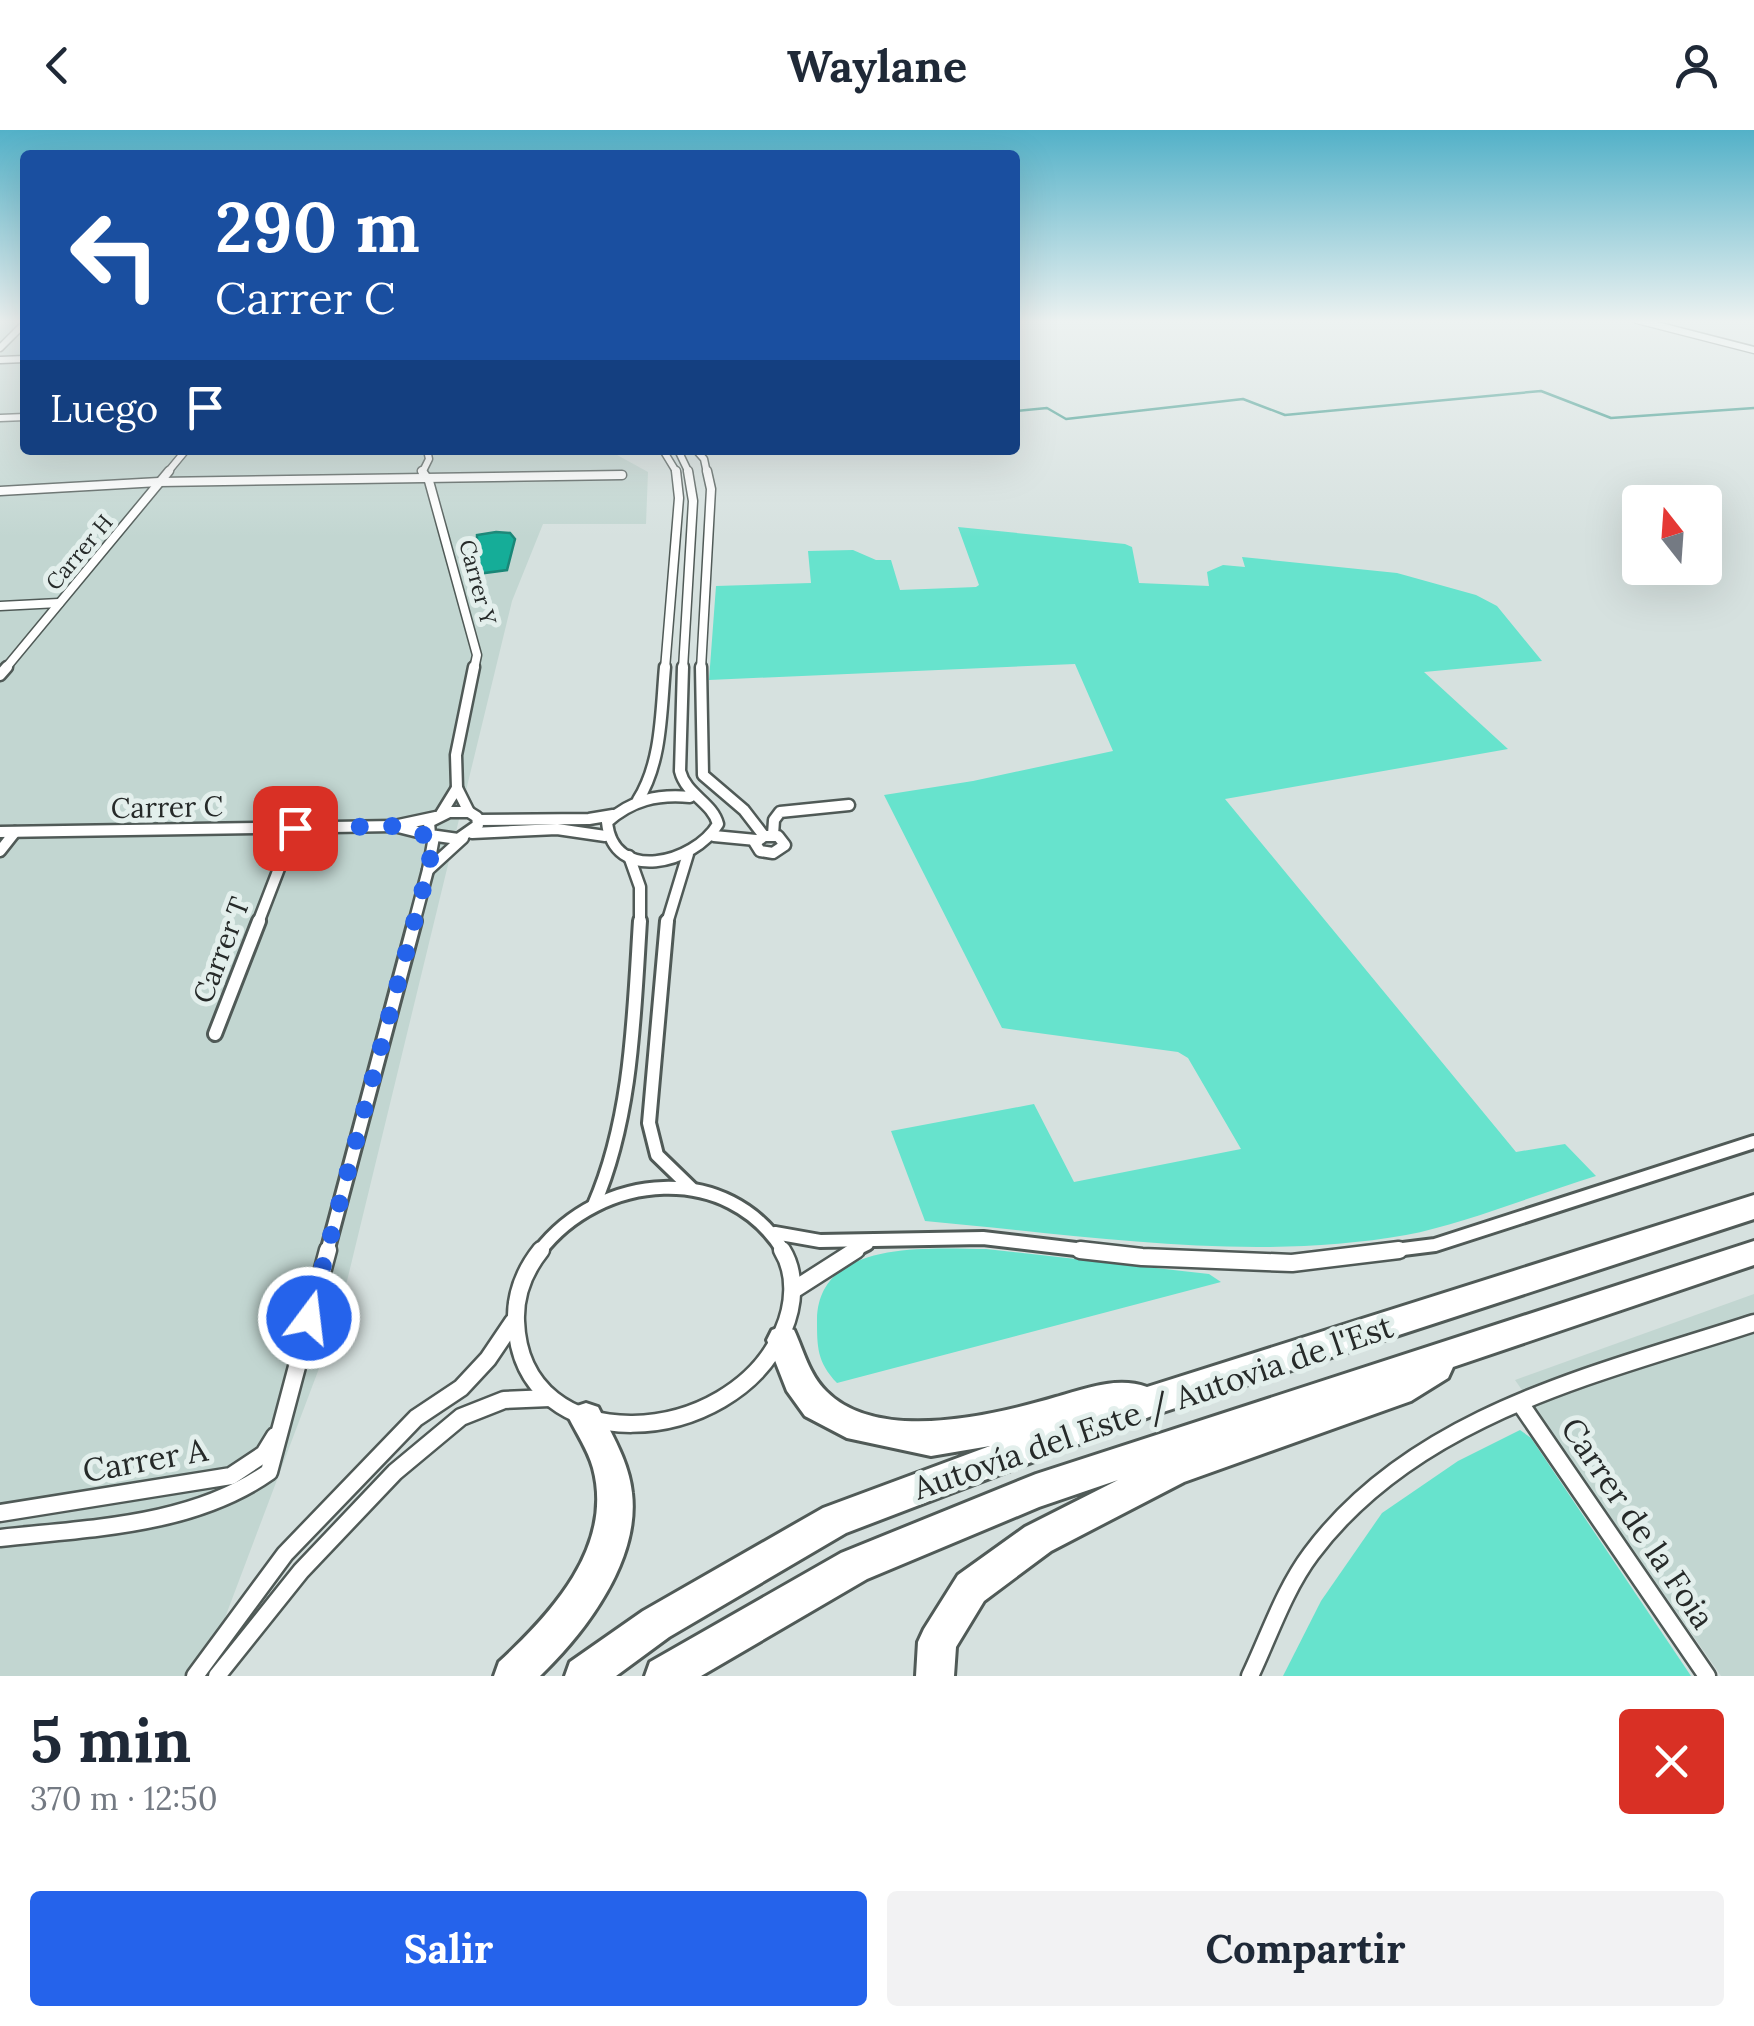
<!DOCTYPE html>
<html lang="es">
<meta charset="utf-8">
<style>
body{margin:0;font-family:Lora,serif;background:#f2f2f3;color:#1f2937;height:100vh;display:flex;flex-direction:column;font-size:38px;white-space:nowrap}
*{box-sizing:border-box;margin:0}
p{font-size:32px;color:#747a83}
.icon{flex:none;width:55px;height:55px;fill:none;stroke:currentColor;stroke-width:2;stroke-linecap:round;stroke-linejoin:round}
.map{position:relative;height:1546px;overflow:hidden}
.side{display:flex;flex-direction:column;background:#fff;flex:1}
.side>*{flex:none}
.top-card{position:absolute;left:20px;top:20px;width:1000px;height:305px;border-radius:10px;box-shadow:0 10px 40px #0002;background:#1a4fa0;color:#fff;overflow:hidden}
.needle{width:65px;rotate:343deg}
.tools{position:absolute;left:1622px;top:355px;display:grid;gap:20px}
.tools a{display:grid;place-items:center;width:100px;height:100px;border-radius:10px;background:#fff;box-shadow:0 10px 40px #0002;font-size:50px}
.pin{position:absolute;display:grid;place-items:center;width:85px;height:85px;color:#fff;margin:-42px;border-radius:20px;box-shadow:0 5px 15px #0006}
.me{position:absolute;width:110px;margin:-55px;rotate:15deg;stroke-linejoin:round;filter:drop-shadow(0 0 8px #0008)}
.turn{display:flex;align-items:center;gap:35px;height:210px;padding:0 30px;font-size:45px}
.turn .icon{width:130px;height:130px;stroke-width:2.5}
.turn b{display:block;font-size:70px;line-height:85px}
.then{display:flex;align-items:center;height:95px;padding:0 30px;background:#0003;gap:20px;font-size:38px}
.round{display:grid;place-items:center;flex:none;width:105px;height:105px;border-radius:10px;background:#f2f2f3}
.headline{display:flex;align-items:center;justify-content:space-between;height:170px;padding:0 30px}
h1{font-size:60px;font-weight:700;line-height:75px}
.cta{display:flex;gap:20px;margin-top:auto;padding:20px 30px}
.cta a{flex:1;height:115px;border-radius:10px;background:#2563eb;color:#fff;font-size:40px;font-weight:700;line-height:115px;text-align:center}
.cta a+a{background:#f2f2f3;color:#1f2937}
header{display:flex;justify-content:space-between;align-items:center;height:130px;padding:0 30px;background:#fff;font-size:45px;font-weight:700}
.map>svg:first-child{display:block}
</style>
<header><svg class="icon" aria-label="back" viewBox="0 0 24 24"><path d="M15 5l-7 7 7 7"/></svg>Waylane<svg class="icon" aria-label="person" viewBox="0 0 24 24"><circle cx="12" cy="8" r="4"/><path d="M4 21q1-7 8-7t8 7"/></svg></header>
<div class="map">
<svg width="1754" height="1546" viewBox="0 0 1754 1546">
<rect width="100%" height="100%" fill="#d6e1df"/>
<g fill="#c2d6d1">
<polygon points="0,190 25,190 25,320 608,320 648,342 646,394 543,394 512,471 338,1188 217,1509 200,1546 0,1546"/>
<polygon points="1754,1164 1754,1546 1721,1546 1515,1250"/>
</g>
<g fill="#67e3cd">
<path d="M 958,397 L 1125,414 L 1132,417 L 1139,453 L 1209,456 L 1207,442 L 1223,435 L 1245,437 L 1242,427 L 1397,443 L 1476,465 L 1497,476 L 1542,531 L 1424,542 L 1508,619 L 1225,669 L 1516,1022 L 1565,1014 L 1596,1046 C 1537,1064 1464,1094 1406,1105 C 1248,1133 1083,1105 925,1091 L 891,1001 L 1034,974 L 1074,1052 L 1241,1019 L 1188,928 L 1178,922 L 1002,898 L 884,665 L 973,651 L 1113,621 L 1075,534 L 709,550 L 716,456 L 811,453 L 808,421 L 853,420 L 876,430 L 891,430 L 900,460 L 976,457 L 979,455 Z"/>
<path d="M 986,1119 L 1209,1144 L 1221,1152 L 837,1253 C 817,1232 817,1217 817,1189 C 819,1108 932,1119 986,1119 Z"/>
<polygon points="1520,1300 1531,1308 1691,1546 1283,1546 1321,1471 1382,1383 1458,1331"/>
</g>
<polygon fill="#15ad98" stroke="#1a8677" stroke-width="2.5" points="496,402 510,403 515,409 507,440 477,444 477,405"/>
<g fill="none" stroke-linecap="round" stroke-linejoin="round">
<polyline stroke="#1a8677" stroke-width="2.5" points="1015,281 1047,278 1066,289 1243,269 1285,285 1541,261 1611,288 1754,278"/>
<defs>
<g id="minor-far4">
<polyline points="1637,190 1754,220"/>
<polyline points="0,218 25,193"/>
<polyline points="0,230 25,229"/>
<polyline points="0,288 25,287"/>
<polyline points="663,320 677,343"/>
<polyline points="678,320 689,343"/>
<polyline points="696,320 704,329 707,343"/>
<polyline points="167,343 186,320"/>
<polyline points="422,343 429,329 427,320"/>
</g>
<g id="minor-far3">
<polyline points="422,341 429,351 477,525 474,539"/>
<polyline points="0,361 159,352 622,345"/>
<polyline points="0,476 59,473"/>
<polyline points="5,539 169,341"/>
<polyline points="665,539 679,368 676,341"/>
<polyline points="683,539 693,371 688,341"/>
<polyline points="701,539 711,359 707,341"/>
</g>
<g id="minor-far2">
<path d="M 683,537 L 680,641 C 686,665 712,672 718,694 C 694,734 613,754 607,692 C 632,670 657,664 690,667"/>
<polyline points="701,537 703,645 744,680 764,706"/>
<polyline points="0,545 7,537"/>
<polyline points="457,658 456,625 474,537"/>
<path d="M 638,670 C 662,632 661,581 665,537"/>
<polygon points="449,682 469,682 477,687 478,695 458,709 430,705 429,692"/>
<polyline points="441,684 457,658 469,682"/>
<polyline points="478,690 589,689 613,685"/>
<polyline points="0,702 394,696"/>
<polyline points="472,703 557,699 605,706"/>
<polyline points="430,705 394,696 436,687"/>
<polyline points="773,705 774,690 780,682 849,675"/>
<polyline points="714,706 756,710"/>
<polygon points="764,706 778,706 785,715 773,723 760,721 755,713"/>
<polyline points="434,707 428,740 463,708"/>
<polyline points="0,721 15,702"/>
<polyline points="629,726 640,757 640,793"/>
<polyline points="258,793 295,697"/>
<polyline points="414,793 428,740"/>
<polyline points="667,793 688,724"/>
</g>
<g id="minor-far1">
<polyline points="667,791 649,993 657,1025 691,1058"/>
<polyline points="215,904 259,791"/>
<path d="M 594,1075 C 632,988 634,885 640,791"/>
<polyline points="775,1103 820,1111 983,1108 1101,1122"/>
<polyline points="327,1122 415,791"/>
<path d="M 539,1122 C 600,1042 729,1031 784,1122"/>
<polyline points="851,1122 867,1114"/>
<polyline points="1379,1122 1435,1115 1754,1012"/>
</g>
<g id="minor">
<path d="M 541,1120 C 525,1140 515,1165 516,1191 C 521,1334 733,1319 783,1201 C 794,1176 797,1144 782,1120"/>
<polyline points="1080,1120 1142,1127 1292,1133 1399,1120"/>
<polyline points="795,1159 856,1120"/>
<polyline points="1520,1273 1707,1546"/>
<polyline points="0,1383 231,1346 264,1324 275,1306"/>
<path d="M 0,1408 C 91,1398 192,1396 269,1342 L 328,1120"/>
<polyline points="195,1546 285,1424 416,1288 461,1258 488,1229 513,1192"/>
<polyline points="217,1546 301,1441 395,1342 461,1287 504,1270 550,1268"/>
<path d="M 1250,1546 C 1269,1506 1284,1460 1311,1424 C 1415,1284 1598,1244 1754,1193"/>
</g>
<g id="motorway">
<path d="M 1754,1065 L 1754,1089 L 1157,1284 L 846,1403 L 669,1507 L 616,1546 L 565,1546 L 570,1532 L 643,1481 L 823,1378 L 990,1316 L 931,1326 L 847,1308 L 805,1286 L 787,1261 L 767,1210 L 772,1200 L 783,1196 L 794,1200 C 804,1222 809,1244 826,1261 C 878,1314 995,1285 1056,1267 C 1085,1259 1117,1246 1147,1257 Z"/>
<polygon points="1754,1111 1754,1135 1453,1237 1448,1248 1411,1271 1184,1352 1051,1421 984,1471 956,1517 954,1546 916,1546 918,1512 924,1499 958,1445 1025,1397 1118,1350 1039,1377 867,1449 701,1546 645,1546 650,1532 841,1423 1036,1344"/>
<path d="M 586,1273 L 598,1277 C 612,1305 629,1332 632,1363 C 640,1430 586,1502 540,1546 L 494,1546 L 499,1532 C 552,1483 614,1416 593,1338 C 588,1320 577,1304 569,1288 L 574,1277 Z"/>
</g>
</defs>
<use href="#minor-far4" stroke="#505a57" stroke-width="9"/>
<use href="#minor-far3" stroke="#505a57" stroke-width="11"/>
<use href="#minor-far2" stroke="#505a57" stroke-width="15"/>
<use href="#minor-far1" stroke="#505a57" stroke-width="18"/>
<use href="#minor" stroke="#505a57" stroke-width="21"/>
<use href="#motorway" stroke="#505a57" stroke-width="6"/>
<use href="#minor-far4" stroke="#fff" stroke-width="6"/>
<use href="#minor-far3" stroke="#fff" stroke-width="8"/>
<use href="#minor-far2" stroke="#fff" stroke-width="10"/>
<use href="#minor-far1" stroke="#fff" stroke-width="12"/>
<use href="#minor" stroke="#fff" stroke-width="16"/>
<use href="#motorway" fill="#fff" fill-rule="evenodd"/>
</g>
<linearGradient id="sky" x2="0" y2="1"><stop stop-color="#53b1c8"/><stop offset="0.47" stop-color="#edf2f1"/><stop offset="1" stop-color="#edf2f1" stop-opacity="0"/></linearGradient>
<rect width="1754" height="407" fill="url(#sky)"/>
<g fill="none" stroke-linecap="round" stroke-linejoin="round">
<polyline stroke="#2563eb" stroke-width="18" stroke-dasharray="0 32.4" points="295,698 394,696 434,708 428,740 309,1188"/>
</g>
<g text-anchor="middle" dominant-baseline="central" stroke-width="10" stroke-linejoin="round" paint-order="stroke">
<g font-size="22" fill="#262a29" stroke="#e3efec">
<text transform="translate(79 422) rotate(-50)">Carrer H</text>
<text transform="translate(478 452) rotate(75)">Carrer Y</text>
</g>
<g font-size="28" fill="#262a29" stroke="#e3efec">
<text transform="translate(167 677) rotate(-1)">Carrer C</text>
<text transform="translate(221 820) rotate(-69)">Carrer T</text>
</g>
<g font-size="32" fill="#262a29" stroke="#e3efec">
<text transform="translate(1153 1277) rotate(-19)">Autovía del Este / Autovia de l'Est</text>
<text transform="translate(145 1330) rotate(-10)">Carrer A</text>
<text transform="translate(1638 1393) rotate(56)">Carrer de la Foia</text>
</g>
</g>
</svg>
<div class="tools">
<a><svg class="needle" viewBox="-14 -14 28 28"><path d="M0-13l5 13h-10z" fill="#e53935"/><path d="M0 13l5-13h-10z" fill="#747a83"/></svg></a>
</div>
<div class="pin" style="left:295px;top:698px;background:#d93025"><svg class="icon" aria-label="arrive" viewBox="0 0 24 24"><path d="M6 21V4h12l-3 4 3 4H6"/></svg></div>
<svg class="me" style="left:309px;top:1188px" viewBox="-20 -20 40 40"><circle r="17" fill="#2563eb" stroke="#fff" stroke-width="3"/><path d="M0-11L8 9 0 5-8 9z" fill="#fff"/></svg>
<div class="top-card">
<div class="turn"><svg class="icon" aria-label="left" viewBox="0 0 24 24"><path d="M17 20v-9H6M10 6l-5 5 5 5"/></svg><div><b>290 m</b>Carrer C</div></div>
<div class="then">Luego<svg class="icon" aria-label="arrive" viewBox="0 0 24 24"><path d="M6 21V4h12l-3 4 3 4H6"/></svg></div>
</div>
</div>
<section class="side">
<div class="headline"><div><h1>5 min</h1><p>370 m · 12:50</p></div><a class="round" style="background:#d93025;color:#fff"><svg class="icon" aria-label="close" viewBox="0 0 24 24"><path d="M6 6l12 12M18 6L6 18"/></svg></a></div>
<div class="cta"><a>Salir</a><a>Compartir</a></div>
</section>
